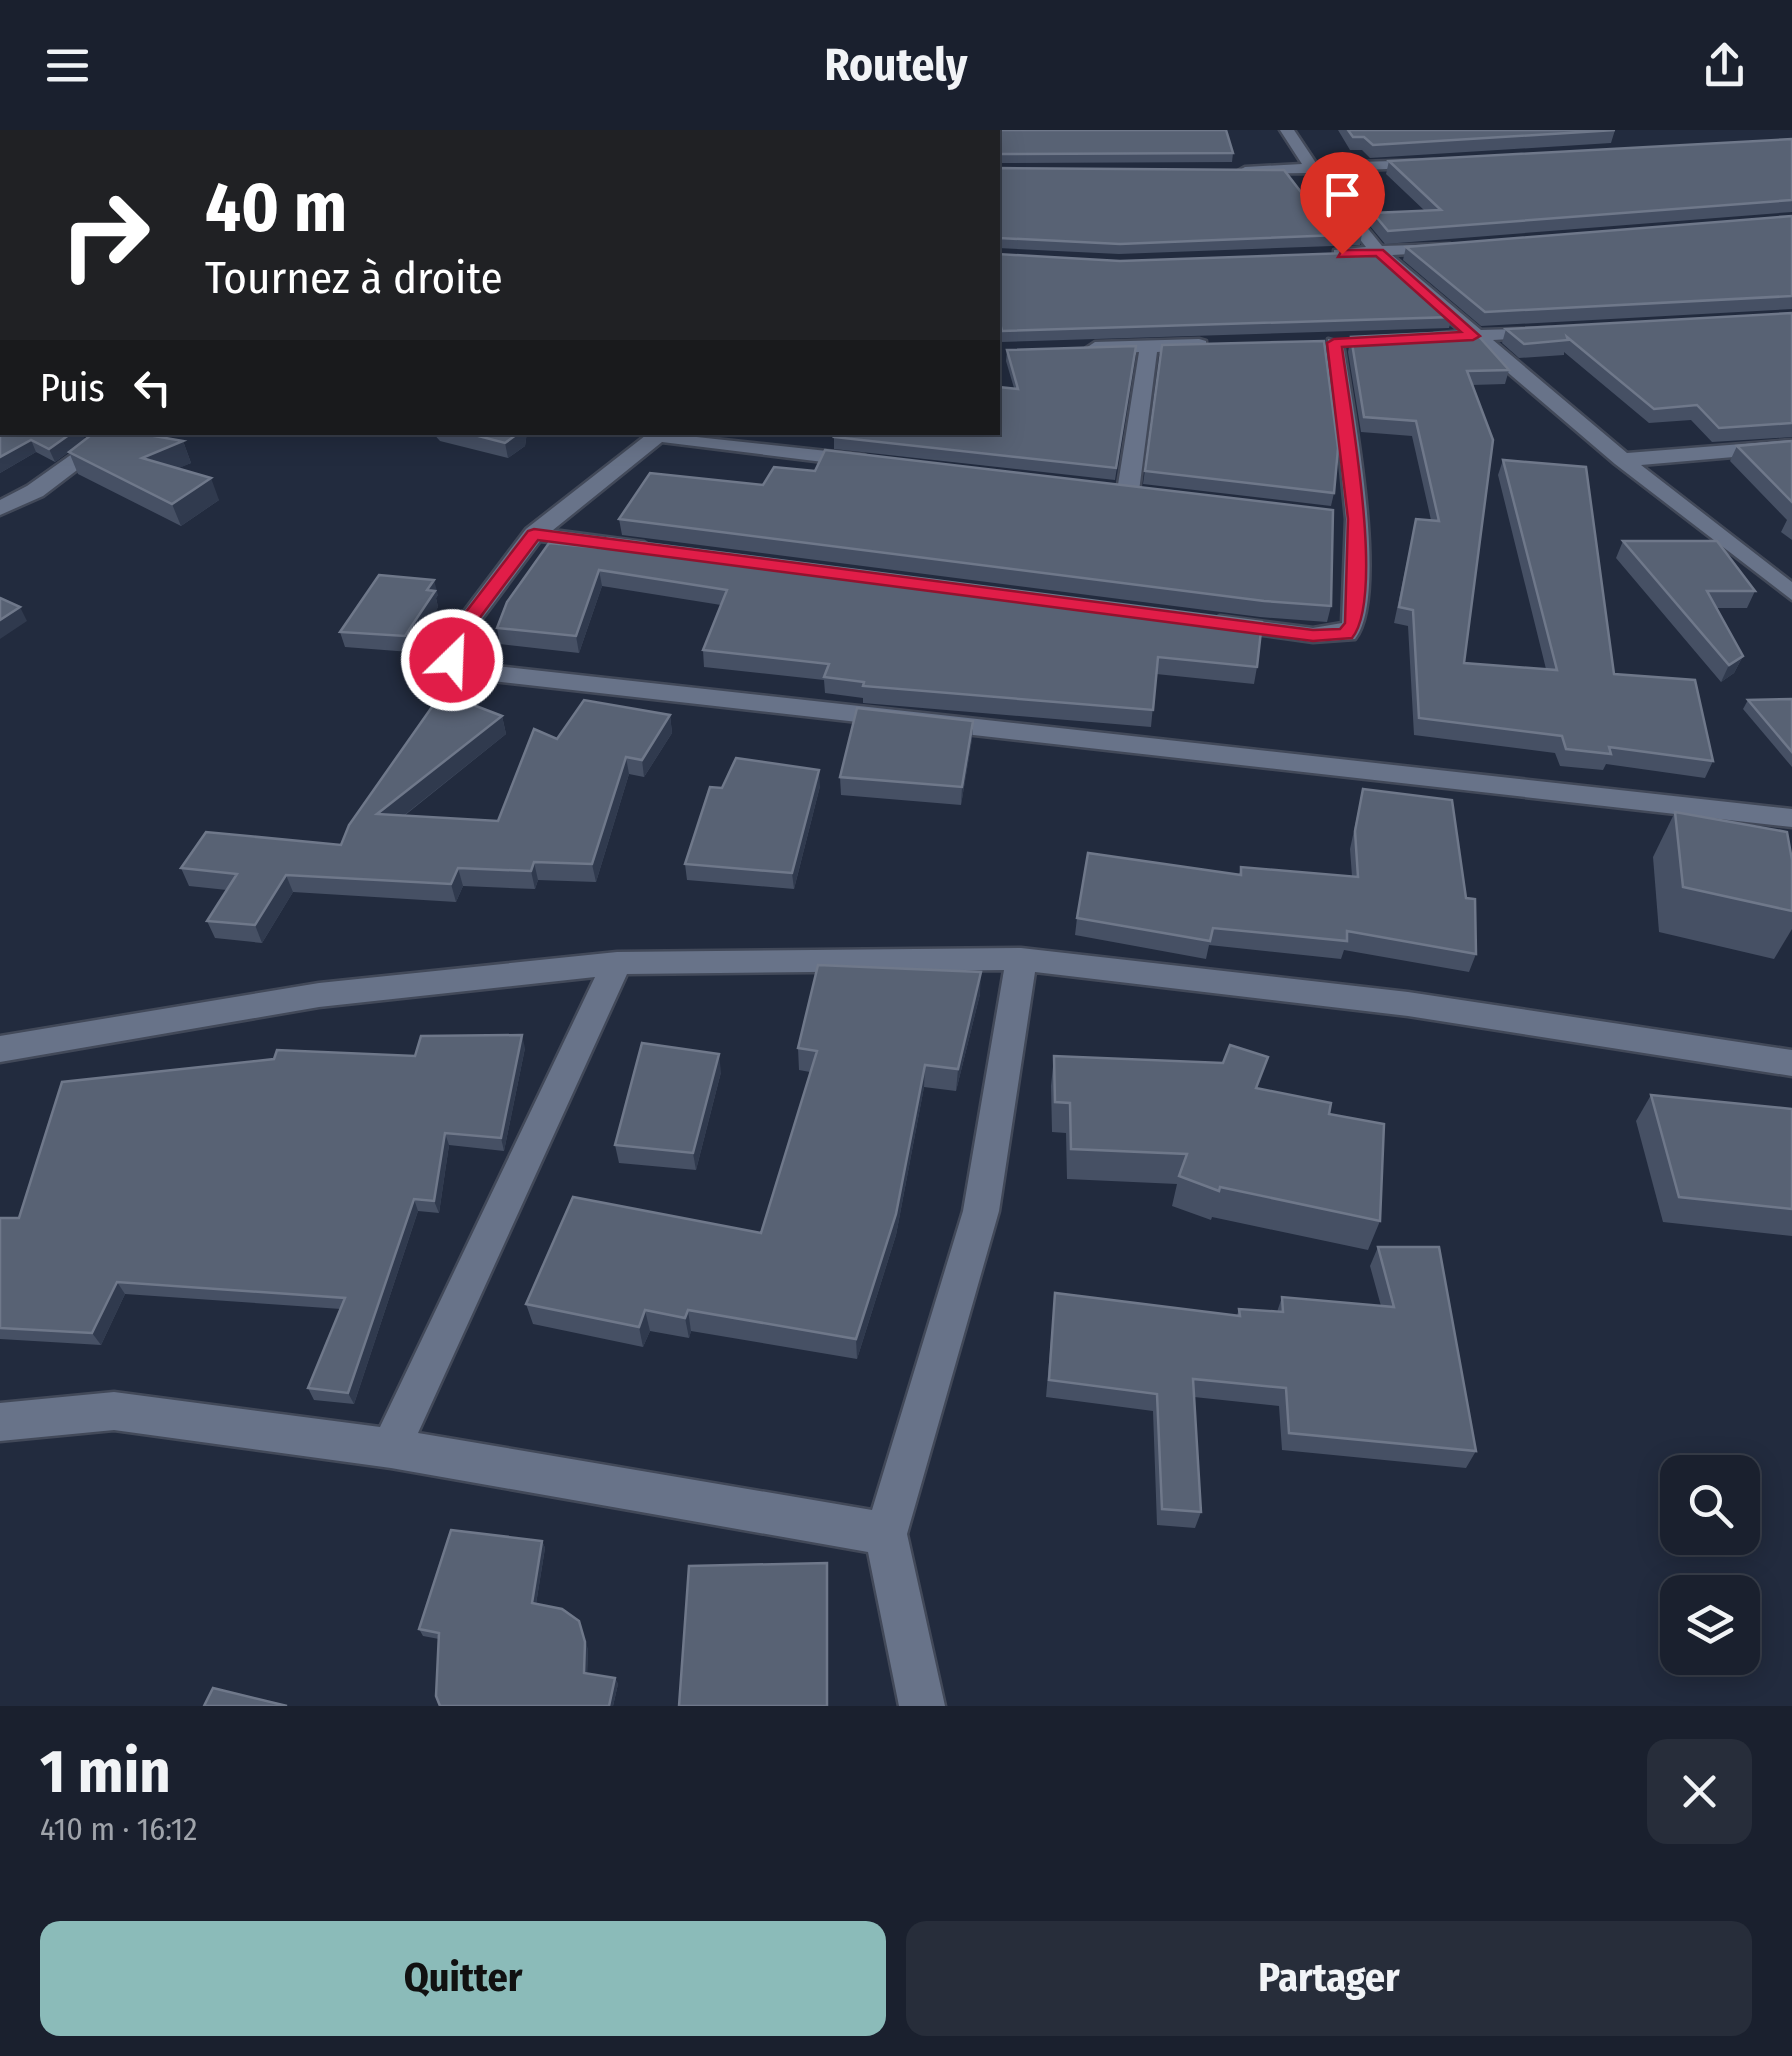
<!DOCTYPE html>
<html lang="fr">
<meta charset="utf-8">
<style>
body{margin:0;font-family:"Fira Sans Condensed",sans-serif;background:#272d3a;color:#f1f3f6;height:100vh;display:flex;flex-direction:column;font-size:38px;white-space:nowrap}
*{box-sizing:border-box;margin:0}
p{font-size:32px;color:#9fa3aa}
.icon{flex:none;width:55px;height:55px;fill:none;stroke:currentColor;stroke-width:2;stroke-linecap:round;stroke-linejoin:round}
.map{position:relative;height:1576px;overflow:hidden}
.side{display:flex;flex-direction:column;background:#1a202e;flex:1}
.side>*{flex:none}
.banner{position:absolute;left:0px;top:0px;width:1000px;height:305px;box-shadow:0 5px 25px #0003,0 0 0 2px #383e4a;background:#202124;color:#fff;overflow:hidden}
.controls{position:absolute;left:1660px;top:1325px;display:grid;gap:20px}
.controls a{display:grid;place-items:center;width:100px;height:100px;border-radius:20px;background:#1a202e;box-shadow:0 5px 25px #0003,0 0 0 2px #383e4a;font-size:50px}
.pin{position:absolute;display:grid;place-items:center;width:85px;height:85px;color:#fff;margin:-102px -42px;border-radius:50% 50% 50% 0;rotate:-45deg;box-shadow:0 0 10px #0007}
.pin .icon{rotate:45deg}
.me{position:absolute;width:110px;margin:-55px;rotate:24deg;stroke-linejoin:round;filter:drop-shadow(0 0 8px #0008)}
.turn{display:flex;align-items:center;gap:35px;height:210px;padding:0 40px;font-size:45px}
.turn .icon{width:130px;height:130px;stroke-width:2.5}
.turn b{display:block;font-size:70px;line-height:85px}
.then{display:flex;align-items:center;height:95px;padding:0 40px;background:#0003;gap:20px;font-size:38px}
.round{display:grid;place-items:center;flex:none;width:105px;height:105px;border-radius:20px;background:#272d3a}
.headline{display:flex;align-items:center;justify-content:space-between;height:170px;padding:0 40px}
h1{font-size:60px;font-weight:700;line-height:75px}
.action{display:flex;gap:20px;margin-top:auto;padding:20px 40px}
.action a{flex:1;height:115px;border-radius:20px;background:#8bbbb9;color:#111;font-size:40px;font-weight:700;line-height:115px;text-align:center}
.action a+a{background:#272d3a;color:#f1f3f6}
header{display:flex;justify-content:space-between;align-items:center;height:130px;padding:0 40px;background:#1a202e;font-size:45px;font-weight:700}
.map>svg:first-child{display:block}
</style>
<header><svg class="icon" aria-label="menu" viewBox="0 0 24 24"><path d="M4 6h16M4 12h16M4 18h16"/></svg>Routely<svg class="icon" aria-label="share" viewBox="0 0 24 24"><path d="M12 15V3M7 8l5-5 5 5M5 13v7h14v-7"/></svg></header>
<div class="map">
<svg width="1792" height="1576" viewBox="0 0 1792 1576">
<rect width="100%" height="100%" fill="#222b3e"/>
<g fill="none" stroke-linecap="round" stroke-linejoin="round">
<defs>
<polygon id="lane" points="2,101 2,107 0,108 0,102"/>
<g id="street">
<polygon points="1280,0 1294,0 1316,33 1434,30 1434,36 1429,37 1322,42 1382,116 1450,114 1450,120 1444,122 1392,125 1481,200 1550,198 1550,206 1544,207 1493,210 1627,323 1792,310 1792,322 1641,335 1792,452 1792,470 1615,334 1472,212 1434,212 1434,204 1460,201 1373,127 1334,128 1334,120 1366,117 1307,43 1240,44 1238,41 1245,37 1302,34"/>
<polygon points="1199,209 1206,211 1206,219 1157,222 1139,361 1128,367 1120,366 1117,361 1139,222 1095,224 1086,218 1095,212"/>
<path d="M 1328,209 L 1343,213 C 1352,273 1390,465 1355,509 L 1313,512 L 1212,498 L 1208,493 L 1220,486 L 1313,498 L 1342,493 L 1346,389 Z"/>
<rect x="0" y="265" width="2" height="12"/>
<polygon points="103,302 127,302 43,366 0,385 0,370 27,356"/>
<polygon points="650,302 864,325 874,331 864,337 662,312 553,400 644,412 655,419 652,424 540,411 461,517 463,526 488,535 1792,679 1792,697 484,550 443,535 437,517 526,399"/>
<path d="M 1021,818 L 1408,862 L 1792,920 L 1792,946 L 1408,886 L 1035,842 L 999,1081 L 907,1404 L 945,1576 L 899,1576 L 868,1422 L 391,1338 L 114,1300 L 0,1311 L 0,1273 L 114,1262 L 380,1297 L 595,847 L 319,877 L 0,932 L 0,906 L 319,853 L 617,822 ZM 1004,840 L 963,1081 L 872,1380 L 418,1303 L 627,844 Z"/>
</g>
<g id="secondary">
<polyline points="221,2 242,0"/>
<polyline points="0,37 2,36"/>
</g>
</defs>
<use href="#lane" stroke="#424959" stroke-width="4"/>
<use href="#street" stroke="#424959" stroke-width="5"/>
<use href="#secondary" stroke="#424959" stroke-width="35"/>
<use href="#lane" fill="#687389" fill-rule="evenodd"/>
<use href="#street" fill="#687389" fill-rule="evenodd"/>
<use href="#secondary" stroke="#687389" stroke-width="30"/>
</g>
<g fill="#465064">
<polygon points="1338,0 1615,0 1611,13 1370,28 1362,20 1350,20"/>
<polygon points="998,2 1233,23 1232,32 998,33"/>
<polygon points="1792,9 1792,82 1385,114 1370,96 1373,83 1425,81 1386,44 1389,31"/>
<polygon points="998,38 1321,88 1362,104 1360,115 1119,124 998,118 998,122"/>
<polygon points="1792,86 1792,179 1481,196 1403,130 1406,117"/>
<polygon points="998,124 1452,187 1449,198 1001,212 998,198"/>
<polygon points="1792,183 1792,307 1712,312 1691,290 1649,293 1564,222 1564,225 1519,228 1502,213 1506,199"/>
<polygon points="1351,207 1509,240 1505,254 1472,255 1464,533 1546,539 1498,345 1503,330 1614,544 1713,631 1705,648 1606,634 1603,640 1560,636 1555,623 1414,605 1408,496 1394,493 1416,389 1431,390 1412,306 1361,302 1348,222"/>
<polygon points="1162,215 1334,363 1331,376 1143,354"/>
<polygon points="1136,216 1115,350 834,319 834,307 1014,258 1006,231 1007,220"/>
<polygon points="0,293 82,302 85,310 183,311 191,333 178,338 219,370 181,396 78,344 69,322 74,318 55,332 36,322 0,343"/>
<polygon points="432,302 527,302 525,316 508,328 440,311"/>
<polygon points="1792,311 1792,410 1781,402 1787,390 1730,331 1737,316"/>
<polygon points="619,389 1331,476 1327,492 1260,487 622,405"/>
<polygon points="1623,411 1755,461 1747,478 1716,478 1743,526 1734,543 1721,552 1616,428"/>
<polygon points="549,413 1257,537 1254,554 1156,544 1151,597 863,573 863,568 825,563 824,550 704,537 703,520 721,475 602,456 579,523 500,514 497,498"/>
<polygon points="438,465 436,468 438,477 410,522 345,517 340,502"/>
<polygon points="1792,569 1792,637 1743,579 1748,570"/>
<polygon points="670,585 672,603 644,647 629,644 596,752 538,750 535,759 463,756 456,772 293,762 262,813 215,808 207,791 227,760 189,756 181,738 341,715 502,586 506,604 404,686 498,691 557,609"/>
<polygon points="973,591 972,609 961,675 841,665 840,647"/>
<polygon points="820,656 794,759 687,750 685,734 722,658"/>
<polygon points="1363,659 1466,768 1476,824 1469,842 1344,820 1341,829 1209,815 1206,829 1075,805 1077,788 1239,745 1241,737 1352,746 1350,719"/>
<polygon points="1675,682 1792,730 1792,799 1774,829 1659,802 1653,727"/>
<polygon points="980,864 956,961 924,957 896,1105 857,1229 691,1201 689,1208 650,1201 643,1217 533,1194 526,1174 761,1103 810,942 799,940 798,918"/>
<polygon points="525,918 504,1021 449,1015 439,1083 418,1081 354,1274 314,1270 308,1258 341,1179 125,1164 101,1215 0,1209 0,1088 19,1088"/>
<polygon points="1054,926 1259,959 1380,1091 1368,1120 1212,1087 1211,1090 1172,1076 1177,1054 1067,1049 1066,1003 1052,1002 1051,956"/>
<polygon points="721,942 696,1040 619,1033 615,1015"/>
<polygon points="1651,965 1792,979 1792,1106 1663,1092 1636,991"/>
<polygon points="1378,1117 1476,1321 1466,1338 1282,1320 1279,1276 1194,1267 1201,1382 1195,1398 1157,1395 1153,1281 1046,1267 1055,1163 1237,1185 1239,1179 1277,1182 1282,1167 1381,1176 1370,1136"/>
<polygon points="542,1411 545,1418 536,1474 588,1519 587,1544 615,1548 618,1554 613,1576 440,1576 439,1509 423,1506 419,1499"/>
</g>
<g fill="#303a4e">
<polygon points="2,74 2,90 0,90 0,75"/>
<polygon points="2,195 2,209 0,209 0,196"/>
<polygon points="73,302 82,302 85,310 55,332 49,319"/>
<polygon points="520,302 527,302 525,316 508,328 505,313"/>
<polygon points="31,310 36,322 0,343 0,327"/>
<polygon points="183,311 191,333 151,350 142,328"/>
<polygon points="211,348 219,370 181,396 172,374"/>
<polygon points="599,440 602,456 579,523 576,506"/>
<polygon points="434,450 438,465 436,468 438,477 410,522 405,506 427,460"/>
<polygon points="20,477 27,491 0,509 0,490"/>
<polygon points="1743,526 1734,543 1721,552 1729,535"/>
<polygon points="670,585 672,603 644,647 642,630"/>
<polygon points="502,586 506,604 383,702 377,684"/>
<polygon points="973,591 972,609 961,675 962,657"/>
<polygon points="626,627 629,644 596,752 592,734"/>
<polygon points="819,640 820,656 794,759 792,743"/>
<polygon points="534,732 538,750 535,759 531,741"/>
<polygon points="458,738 463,756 456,772 451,754"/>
<polygon points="286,745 293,762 262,813 255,795"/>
<polygon points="981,842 980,864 956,961 958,939"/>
<polygon points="522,905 525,918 504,1021 501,1008"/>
<polygon points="719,924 721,942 696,1040 693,1023"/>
<polygon points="925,935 924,957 896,1105 857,1229 856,1209"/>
<polygon points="445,1003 449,1015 439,1083 434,1071"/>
<polygon points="414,1069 418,1081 354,1274 348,1263"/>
<polygon points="117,1152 125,1164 101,1215 92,1203"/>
<polygon points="645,1180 650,1201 643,1217 639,1197"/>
<polygon points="688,1180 691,1201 689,1208 685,1188"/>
<polygon points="542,1411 545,1418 535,1480 532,1473"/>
<polygon points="827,1433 828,1576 827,1576"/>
<polygon points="579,1491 588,1519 587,1550 584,1543"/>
<polygon points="615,1548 618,1554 613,1576 609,1576"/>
</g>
<g fill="#586274" stroke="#6f788a" stroke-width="2.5">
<polygon points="453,0 1226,0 1233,23 998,24 998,27 998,2 449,2"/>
<polygon points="1348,0 1615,0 1373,15 1364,7 1353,7"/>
<polygon points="1792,9 1792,70 1388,101 1373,83 1441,80 1389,31"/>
<polygon points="998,38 1284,40 1321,88 1348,87 1362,104 1120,114 999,108 998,115"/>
<polygon points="1792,86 1792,166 1485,182 1406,117"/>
<polygon points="1376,122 1452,187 1002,201 998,185 998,124 1120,131"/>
<polygon points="0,139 2,139 2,195 0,196"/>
<polygon points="1792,183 1792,293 1719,298 1697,275 1654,279 1567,207 1568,210 1524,214 1506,199"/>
<polygon points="1474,201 1509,240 1467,241 1493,310 1464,533 1557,540 1503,330 1586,337 1614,544 1695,550 1713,631 1609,617 1611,624 1566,619 1562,606 1419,588 1413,480 1399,477 1416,389 1439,391 1416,291 1364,287 1351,207"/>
<polygon points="1324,211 1338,318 1334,363 1145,341 1162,215"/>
<polygon points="1136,216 1116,338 834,307 836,302 998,302 998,257 1018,259 1007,220"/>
<polygon points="0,297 2,297 2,302 73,302 49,319 31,310 0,327"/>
<polygon points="95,302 131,302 183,311 142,328 211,348 172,374 69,322"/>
<polygon points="463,302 520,302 505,313"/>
<polygon points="1792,311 1792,372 1737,316"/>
<polygon points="825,320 1333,380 1331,476 1264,471 619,389 650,343 763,355 774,337 815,341"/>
<polygon points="607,408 1262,492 1257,537 1158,527 1153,580 863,556 864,552 824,547 829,534 703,520 727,460 599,440 576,506 497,498 507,472 549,413 600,418"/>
<polygon points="1623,411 1717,411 1755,461 1707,461 1743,526 1729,535"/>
<polygon points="379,445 434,450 427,460 435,461 405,506 340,502"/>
<polygon points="0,468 20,477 0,490"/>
<polygon points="450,566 502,586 377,684 498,691 534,599 557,609 584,570 670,585 642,630 626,627 592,734 534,732 531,741 458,738 451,754 286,745 255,795 207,791 237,744 181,738 206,702 341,715 349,695 439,567"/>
<polygon points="1792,569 1792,622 1748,570"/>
<polygon points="857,578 973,591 962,657 840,647"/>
<polygon points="736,628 819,640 792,743 685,734 710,657 722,658"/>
<polygon points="1363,659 1452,670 1466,768 1475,769 1476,824 1347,801 1347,811 1213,798 1210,811 1077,788 1088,723 1241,745 1241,737 1358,747 1355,701"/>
<polygon points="1675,682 1787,702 1792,730 1792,781 1683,757"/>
<polygon points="818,835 981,842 958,939 925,935 896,1084 856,1209 688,1180 685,1188 645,1180 639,1197 526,1174 573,1067 761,1103 817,921 798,918"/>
<polygon points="522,905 501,1008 445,1003 434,1071 414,1069 348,1263 308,1258 345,1168 117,1152 92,1203 0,1198 0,1088 19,1088 62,952 274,929 277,920 415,926 421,906"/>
<polygon points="642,913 719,924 693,1023 615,1015"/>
<polygon points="1230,915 1268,927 1256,958 1331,973 1329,984 1384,994 1380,1091 1220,1057 1219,1061 1179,1046 1187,1024 1071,1019 1070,973 1055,972 1054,926 1223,933"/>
<polygon points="1651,965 1792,979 1792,1079 1679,1067"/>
<polygon points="1378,1117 1439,1117 1476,1321 1289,1303 1286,1258 1193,1249 1201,1382 1162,1379 1157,1264 1049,1250 1055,1163 1240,1186 1239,1179 1283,1182 1282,1167 1394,1177"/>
<polygon points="451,1400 542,1411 532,1473 562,1479 579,1491 585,1512 584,1543 615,1548 609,1576 440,1576 436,1566 439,1503 419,1499"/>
<polygon points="827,1433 827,1576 679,1576 689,1436"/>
<polygon points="213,1558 287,1576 204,1576"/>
</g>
<path fill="#e11d48" stroke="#92132f" stroke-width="2.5" d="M 1342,120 L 1383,120 L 1480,206 L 1473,210 L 1342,217 C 1349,274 1386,467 1352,508 L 1313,511 L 538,410 L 458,517 L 459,534 L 443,530 L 442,513 L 528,401 L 534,399 L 1313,500 L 1340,499 L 1345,493 L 1348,389 L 1327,213 L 1334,209 L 1461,202 L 1376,126 L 1338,127 Z"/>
</svg>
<div class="controls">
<a><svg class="icon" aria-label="search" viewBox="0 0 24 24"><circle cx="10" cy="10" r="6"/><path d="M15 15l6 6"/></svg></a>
<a><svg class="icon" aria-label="layers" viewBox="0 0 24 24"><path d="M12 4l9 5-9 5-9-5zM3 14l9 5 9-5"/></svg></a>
</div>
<div class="pin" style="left:1342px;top:124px;background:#d93025"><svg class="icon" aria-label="arrive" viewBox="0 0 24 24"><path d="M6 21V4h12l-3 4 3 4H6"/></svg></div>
<svg class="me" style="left:452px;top:530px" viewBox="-20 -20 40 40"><circle r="17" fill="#e11d48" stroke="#fff" stroke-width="3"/><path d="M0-11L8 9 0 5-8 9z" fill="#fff"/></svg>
<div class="banner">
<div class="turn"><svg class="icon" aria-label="right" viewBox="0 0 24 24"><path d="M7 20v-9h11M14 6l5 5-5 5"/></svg><div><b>40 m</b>Tournez à droite</div></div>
<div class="then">Puis<svg class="icon" aria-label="left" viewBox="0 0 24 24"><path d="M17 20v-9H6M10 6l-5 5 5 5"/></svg></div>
</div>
</div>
<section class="side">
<div class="headline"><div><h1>1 min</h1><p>410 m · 16:12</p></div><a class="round"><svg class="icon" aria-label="close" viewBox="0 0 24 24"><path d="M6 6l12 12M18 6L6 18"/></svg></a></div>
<div class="action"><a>Quitter</a><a>Partager</a></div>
</section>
